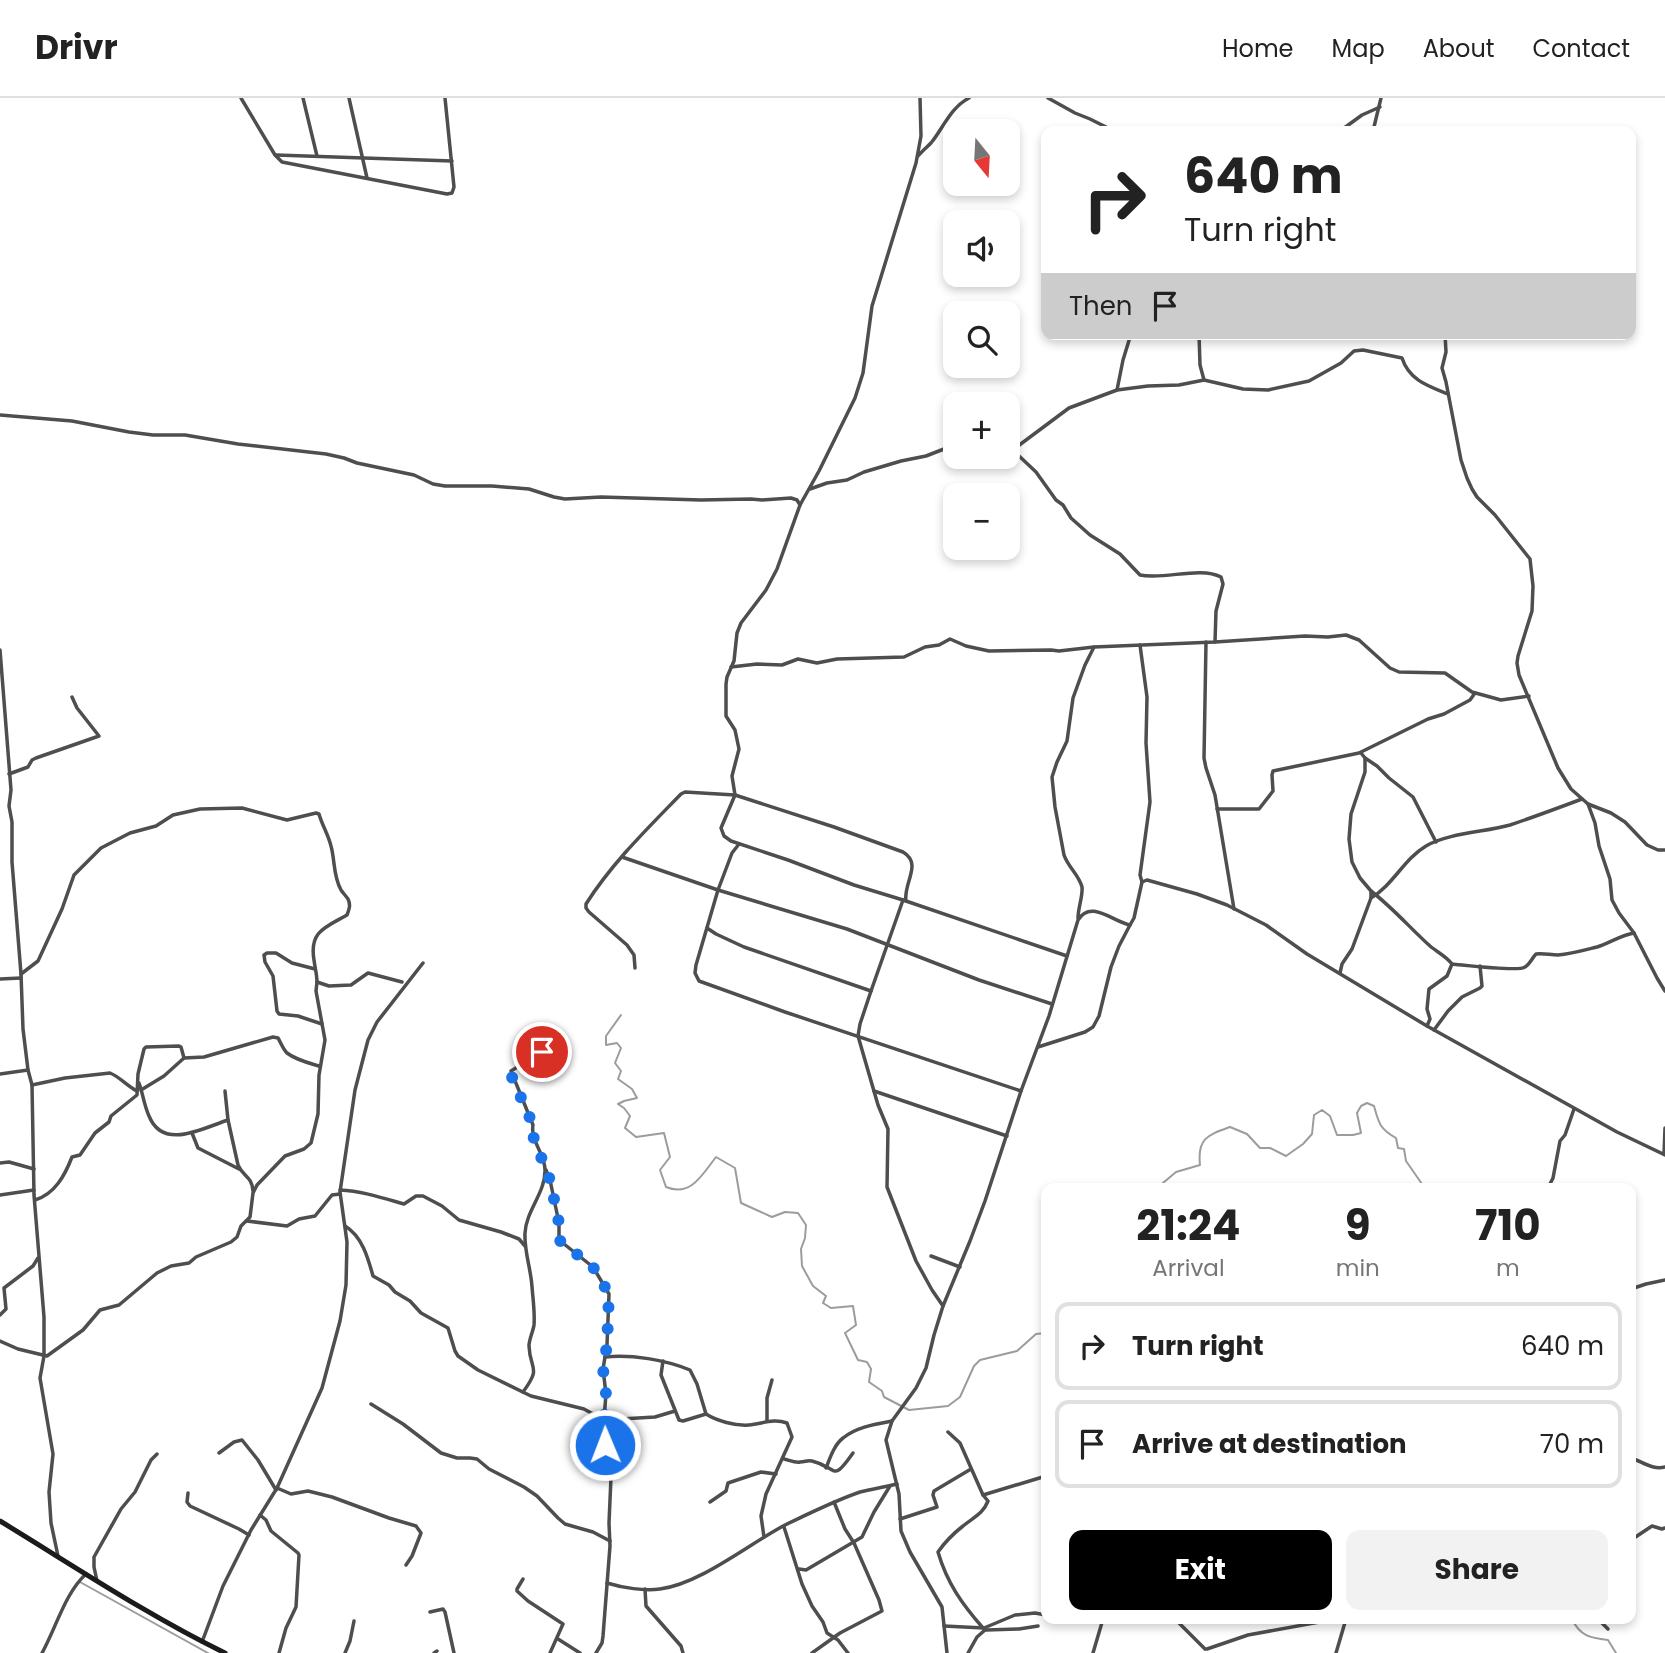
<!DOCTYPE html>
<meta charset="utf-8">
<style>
body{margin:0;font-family:Poppins,sans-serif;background:#f2f2f2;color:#222;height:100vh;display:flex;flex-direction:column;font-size:26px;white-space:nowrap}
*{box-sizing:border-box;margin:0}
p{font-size:23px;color:#767676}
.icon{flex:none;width:38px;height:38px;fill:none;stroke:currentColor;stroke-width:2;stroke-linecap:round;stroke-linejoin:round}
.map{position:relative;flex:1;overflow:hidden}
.details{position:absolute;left:1041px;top:1085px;width:595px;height:441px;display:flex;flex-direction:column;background:#fff;border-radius:14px;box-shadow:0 4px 10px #0003}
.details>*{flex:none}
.banner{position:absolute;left:1041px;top:28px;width:595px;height:214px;border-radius:14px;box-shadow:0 4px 10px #0003;background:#fff;color:#222;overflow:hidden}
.needle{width:46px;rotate:162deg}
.tools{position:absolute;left:943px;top:21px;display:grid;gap:14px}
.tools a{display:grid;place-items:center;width:77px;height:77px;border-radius:14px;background:#fff;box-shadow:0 4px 10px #0003;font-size:35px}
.pin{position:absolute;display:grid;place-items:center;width:60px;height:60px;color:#fff;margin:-30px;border:4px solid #fff;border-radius:50%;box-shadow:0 2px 7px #0007}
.me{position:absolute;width:77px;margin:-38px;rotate:359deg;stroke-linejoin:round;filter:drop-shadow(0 0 5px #0008)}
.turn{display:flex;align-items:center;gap:24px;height:147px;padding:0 28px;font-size:32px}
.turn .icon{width:91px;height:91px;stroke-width:2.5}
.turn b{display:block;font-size:49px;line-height:60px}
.then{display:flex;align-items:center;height:66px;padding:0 28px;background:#0003;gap:14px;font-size:26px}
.eta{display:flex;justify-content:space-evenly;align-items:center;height:119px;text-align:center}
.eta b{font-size:42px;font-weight:700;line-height:49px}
.button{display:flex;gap:14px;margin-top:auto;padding:14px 28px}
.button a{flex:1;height:80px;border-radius:14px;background:#000;color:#fff;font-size:28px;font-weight:700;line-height:80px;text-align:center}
.button a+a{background:#f2f2f2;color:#222}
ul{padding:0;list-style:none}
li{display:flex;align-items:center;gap:21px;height:88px;margin:0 14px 10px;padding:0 14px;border:4px solid #e0e0e0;border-radius:14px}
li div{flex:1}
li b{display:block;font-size:26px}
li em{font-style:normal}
header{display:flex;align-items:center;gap:42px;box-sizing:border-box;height:98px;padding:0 35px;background:#fff;border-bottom:2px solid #e0e0e0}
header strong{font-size:33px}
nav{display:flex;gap:38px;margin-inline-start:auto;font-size:24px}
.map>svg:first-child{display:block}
</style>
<header>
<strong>Drivr</strong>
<nav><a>Home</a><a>Map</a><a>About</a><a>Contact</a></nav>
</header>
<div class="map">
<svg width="1665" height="1555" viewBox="0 0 1665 1555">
<rect width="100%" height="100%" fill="#fff"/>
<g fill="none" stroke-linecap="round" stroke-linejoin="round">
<g stroke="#9c9c9c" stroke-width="2">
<path d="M 621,917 L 606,938 L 606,947 L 617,945 L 621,950 L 615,965 L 621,973 L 618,981 L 632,991 L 637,1000 L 624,1003 L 618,1006 L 624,1010 L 630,1018 L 625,1030 L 636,1039 L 664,1035 L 670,1059 L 660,1072 L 666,1089 C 691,1099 702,1077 716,1059 L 735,1070 L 741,1105 L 772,1119 L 785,1114 L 798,1115 L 806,1127 L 805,1140 L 801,1151 L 802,1168 L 813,1188 L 826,1198 L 823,1205 L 831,1210 L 853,1208 L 856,1227 L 845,1235 L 858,1262 L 867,1264 L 871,1271 L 869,1284 L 882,1293 L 884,1299 L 909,1312 L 948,1308 L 960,1299 L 974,1268 L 980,1262 L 1017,1253 L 1036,1236 L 1046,1235"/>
<path d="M 1157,1090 L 1176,1074 L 1200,1067 C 1197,1040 1208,1037 1230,1029 L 1247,1036 L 1260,1050 L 1270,1050 L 1286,1058 L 1303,1046 L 1312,1036 L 1314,1017 L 1322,1012 L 1330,1018 L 1337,1037 L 1353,1037 L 1361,1035 L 1357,1015 L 1361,1008 L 1367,1005 L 1374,1008 C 1379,1026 1380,1031 1396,1040 L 1398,1050 L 1404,1051 L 1406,1063 L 1422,1086 L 1420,1090"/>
<polyline points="80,1484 208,1555"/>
<path d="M 1572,1521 C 1580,1538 1590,1540 1608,1542 L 1616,1555"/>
</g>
<g stroke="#4e4e4e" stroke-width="3.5">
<polyline points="241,0 275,57 282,64 447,96 452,95 454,89 445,0"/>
<polyline points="303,0 317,58"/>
<polyline points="349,0 367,80"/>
<polyline points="920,0 921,38 916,65 872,208 863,275 855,300 819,373 800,407 777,471 766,492 741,525 737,535 734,563 727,579 726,586 726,618 735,632 739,651 732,678 735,697 721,730 724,738 731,743 788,762 854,787 903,802 1067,858"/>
<polyline points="1048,0 1075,15 1090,21 1114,33"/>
<polyline points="1340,33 1362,17 1380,9"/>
<polyline points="1373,33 1381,0"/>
<polyline points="276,57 452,63"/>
<path d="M 918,58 C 922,53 927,49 931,45 C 944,29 950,10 969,0"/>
<polyline points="1199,236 1200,267 1204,282"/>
<polyline points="1445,236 1446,254 1442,270 1446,284 1461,362 1467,380 1472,391 1477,399 1495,417 1530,461 1533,488 1532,513 1518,558 1517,565 1519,577 1558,670 1571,691 1588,706 1611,715 1625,724 1647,747 1658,752 1665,752"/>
<polyline points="1117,292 1123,262 1131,236"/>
<polyline points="0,317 72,323 129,334 153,337 185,337 238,346 326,356 344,360 357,365 414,377 433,386 445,388 492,388 529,391 554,399 565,401 601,399 701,402 751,401 762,402 791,400 797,402 800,407"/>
<path d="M 1010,354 L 1069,310 L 1117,292 L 1148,288 L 1179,287 L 1204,282 L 1243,291 L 1268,292 L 1309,283 L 1341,265 L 1354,253 L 1363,252 L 1402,260 C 1409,282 1428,288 1448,296"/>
<path d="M 1010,354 L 1018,357 L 1036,374 L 1056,402 L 1063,407 L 1071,420 L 1090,437 L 1120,456 L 1140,477 C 1165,482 1200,468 1221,479 L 1223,486 L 1216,513 L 1215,544"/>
<polyline points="810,391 827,385 847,382 864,374 901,363 926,358 944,351 956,351"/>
<polyline points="1206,544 1204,660 1206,670 1215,697 1234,811"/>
<polyline points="1140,547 1147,599 1146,645 1150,704 1140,777 1142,784"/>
<polyline points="0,552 11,692 9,708 12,724 12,764 21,876 23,931 28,972 32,987 34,1097 44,1219 44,1258 40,1280 53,1356 49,1394 51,1425 58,1458"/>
<polyline points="731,569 757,566 782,567 798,561 817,565 837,561 904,559 925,549 939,547 950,541 966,548 989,553 1051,552 1059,553 1094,549 1215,544 1305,538 1328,539 1346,537 1359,542 1390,570 1399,574 1445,575 1472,594 1501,602 1529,598"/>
<polyline points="1365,660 1377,668 1389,680 1413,699 1436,744"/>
<polyline points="9,676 28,669 32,662 36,660 99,638 77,610 72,599"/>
<polyline points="1588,706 1595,725 1599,748 1610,781 1612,802 1619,815 1634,835 1657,880 1665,893"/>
<polyline points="1217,711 1259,711 1273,693 1272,677 1273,673 1359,655 1428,621 1444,616 1470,602 1475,595"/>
<polyline points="739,746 732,755 718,792 696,867 695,875 699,883 785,914 1021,993"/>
<polyline points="622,759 718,792 847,831 979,882 1052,906"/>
<path d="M 1371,793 C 1393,810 1410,830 1430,848 C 1437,854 1446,858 1452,866 L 1447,878 L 1429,891 L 1427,911 L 1430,921 L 1427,928"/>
<path d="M 1371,800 C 1393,787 1404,761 1426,748 C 1448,735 1486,734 1510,727 C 1534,719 1558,710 1582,701"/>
<polyline points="903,802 871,893 860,926 858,938 878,1007 888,1031 887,1089 916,1163 932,1192 943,1208"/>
<path d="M 1078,820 C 1078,810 1083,798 1082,789 C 1079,777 1068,769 1064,757 L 1055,709 L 1052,679 L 1057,664 L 1067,643 L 1073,600 L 1085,567 L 1094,549"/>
<polyline points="707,830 716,836 744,849 871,893"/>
<path d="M 1452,866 C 1464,867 1519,874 1525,869 C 1530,866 1532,860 1536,856 C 1544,855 1550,857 1558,857 C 1571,856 1585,852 1597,849 C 1610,845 1621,837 1634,835"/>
<path d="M 635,870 L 634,857 L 627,847 L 589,814 L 586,810 L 586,806 C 612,765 647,731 681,696 L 685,694 L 735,697 L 834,729 L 903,754 C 923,766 903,785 906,803"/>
<polyline points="315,871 292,865 276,855 267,855 264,857 265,864 273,878 277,913 279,916 298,918 322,926"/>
<polyline points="1340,875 1342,866 1352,851 1371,800 1371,793 1360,780 1352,764 1349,741 1351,716 1365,674 1365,660 1361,655"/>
<path d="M 21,876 L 38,863 L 62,811 L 74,777 L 101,750 L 130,735 L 156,728 L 173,717 L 200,711 L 242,710 L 287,722 L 316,715 L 319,716 C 322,727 328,736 331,748 C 335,762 333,778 341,792 C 343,795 346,798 348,801 C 351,807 349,812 347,817 C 326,829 309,833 314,862 C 315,870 317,877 317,884 L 329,888 L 351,887 L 368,875 L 402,884"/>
<polyline points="0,881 21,880"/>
<polyline points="1434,932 1448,913 1462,899 1480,890 1482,888 1480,868"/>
<polyline points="1038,949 1085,934 1093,929 1099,918 1111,869 1119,848 1130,827"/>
<polyline points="0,976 28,972"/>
<path d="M 139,985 C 143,996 144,1007 149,1018 C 163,1053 203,1030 228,1022"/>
<path d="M 32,987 L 65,980 L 110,975 C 120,979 127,988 137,993"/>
<polyline points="141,992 164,978 184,960"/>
<path d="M 225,993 L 228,1022 L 238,1067 C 243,1079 252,1078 253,1093"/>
<polyline points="874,993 1007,1038"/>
<polyline points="192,1035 198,1050 239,1071"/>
<polyline points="1664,1056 1665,1030"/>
<polyline points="0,1065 9,1064 34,1071"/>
<polyline points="546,1072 550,1082 559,1125 559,1142 593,1169 609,1196 607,1247 603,1271 606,1296 603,1333 611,1379 609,1425 610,1448 603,1538 602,1545 596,1555"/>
<polyline points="1548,1090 1553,1080 1560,1043 1565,1037 1574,1011"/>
<path d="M 340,1092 C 362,1093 383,1100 404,1106 L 416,1098 L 423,1098 L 442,1108 L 459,1122 L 501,1134 L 519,1141 L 525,1148"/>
<polyline points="0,1097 34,1092"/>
<path d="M 35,1102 C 55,1096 65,1077 72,1059 L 80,1057 L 95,1035 L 109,1024 L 111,1018 L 137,997 L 138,976 L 144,951 L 146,949 L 179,948 L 181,949 L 184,960 L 204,959 L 273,939 L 278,940 C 281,945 283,951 287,955 C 296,962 309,965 319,968"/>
<polyline points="247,1123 287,1128 299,1121 315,1118 332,1097 340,1096"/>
<path d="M 345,1128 C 362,1138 368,1160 373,1178 L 389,1187 L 395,1194 L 410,1203 L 421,1215 L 448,1230 L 455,1253 L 458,1258 L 478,1272 L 531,1298 L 584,1311 L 604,1322 L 655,1319 L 675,1313"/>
<polyline points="931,1158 960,1169"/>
<polyline points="1631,1191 1646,1186 1665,1182"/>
<polyline points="0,1217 6,1211 4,1190 33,1168 38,1160"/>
<polyline points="0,1243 18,1251 47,1258 83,1232 100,1212 119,1207 157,1175 171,1168 189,1165 196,1159 231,1144 237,1139 241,1128 250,1119 253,1095 257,1087 285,1058 304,1051 311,1045 318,1016 319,977 325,942 316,893 317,884"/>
<path d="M 605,1259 C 631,1256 666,1262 690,1272 L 697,1286 L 706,1316 C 717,1323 735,1328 749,1327 C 762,1326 773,1320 787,1325 L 792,1339 L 766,1396 L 761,1418 L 764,1439"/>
<polyline points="663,1263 661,1277 679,1322 683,1323 706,1316"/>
<path d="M 523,1294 C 542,1268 530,1273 529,1248 C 529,1241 533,1234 534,1227 C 535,1215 533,1201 532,1189 C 531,1171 524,1153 525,1135 C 526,1113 545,1095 545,1073 C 546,1057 530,1043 533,1027 L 511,973 L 542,954 L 555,943"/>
<polyline points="371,1306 403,1326 441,1355 457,1360 470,1360 477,1361 489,1371 524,1389 537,1398 558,1420 565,1426 593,1434 610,1443"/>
<polyline points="767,1323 767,1300 772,1282"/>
<path d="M 948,1334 L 960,1345 L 983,1397 L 988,1403 C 983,1416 974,1419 963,1428 C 954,1435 945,1444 938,1454 C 947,1485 962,1506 983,1530"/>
<polyline points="219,1355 234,1344 242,1342 258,1362 276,1392"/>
<path d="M 1631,1360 C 1643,1364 1652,1372 1665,1369"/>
<path d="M 784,1361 C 789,1362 795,1365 800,1364 C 806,1364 806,1362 812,1363 C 838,1369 831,1386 853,1355"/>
<path d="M 826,1370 C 830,1360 834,1347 843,1340 C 856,1329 876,1326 892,1323"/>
<polyline points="277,1390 291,1396 308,1393 332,1399 389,1420 416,1428 421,1435 412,1458 406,1467"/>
<polyline points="188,1395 187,1404 190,1408 239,1431 249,1437"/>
<polyline points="983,1397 1046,1378"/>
<polyline points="710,1404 726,1393 728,1385 761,1374 776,1376"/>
<polyline points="260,1417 266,1422 271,1433 298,1455 299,1457 296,1509 286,1530 279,1555"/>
<polyline points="900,1421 937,1409 933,1397 934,1393 971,1371"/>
<polyline points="784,1429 802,1486 812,1508 823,1524 827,1535 838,1542 848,1555"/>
<polyline points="1631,1442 1652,1428 1662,1431 1665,1430"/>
<polyline points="799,1471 806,1472 862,1439 874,1414 890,1388"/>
<polyline points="523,1481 517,1491 517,1493 528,1503 563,1526 550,1555"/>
<polyline points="97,1483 94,1469 94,1459 121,1411 135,1394 151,1362 157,1356"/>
<path d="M 607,1485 C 623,1490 644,1493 660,1491 C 700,1486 749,1446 785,1427 C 810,1415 834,1403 860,1394 C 872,1391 885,1389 897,1386"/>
<polyline points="645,1491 646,1508 681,1548 683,1555"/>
<polyline points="430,1514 443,1511 445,1514 454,1555"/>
<polyline points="1103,1521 1118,1524 1152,1521"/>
<polyline points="1175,1521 1205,1551 1207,1551 1248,1537 1336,1521"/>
<polyline points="1598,1521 1608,1531"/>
<polyline points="944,1528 984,1530 1015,1517 1035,1515 1046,1517"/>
<polyline points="986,1532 1019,1531 1038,1528"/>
<polyline points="558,1541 580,1555"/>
<polyline points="202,1544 223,1488 251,1432 277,1390 322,1290 340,1223 346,1187 347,1144 340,1094 355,992 368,942 377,924 423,865"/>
<path d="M 42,1555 C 56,1530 65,1495 86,1476"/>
<polyline points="345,1555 350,1543 354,1523"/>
<polyline points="434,1555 437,1553"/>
<polyline points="812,1555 840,1535 882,1513 879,1502 854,1445 845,1431 834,1404"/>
<path d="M 947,1555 L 942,1509 L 910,1454 L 901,1433 L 899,1396 L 886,1342 L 892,1323 L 916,1290 L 926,1270 L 934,1237 L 943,1208 L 970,1143 L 985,1103 L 1021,993 L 1049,918 L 1078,822 C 1091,801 1113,824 1130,827 L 1134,820 L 1142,784 L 1147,782 L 1197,796 L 1227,807 L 1266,827 L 1307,856 L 1427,928 L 1617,1034 L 1665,1057"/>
<polyline points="968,1555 977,1539 985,1532"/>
<polyline points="1093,1555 1103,1521"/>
<polyline points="1336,1555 1346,1521"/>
</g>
<path stroke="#1b1b1b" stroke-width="5" d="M 0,1423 C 74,1468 147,1517 225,1555"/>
</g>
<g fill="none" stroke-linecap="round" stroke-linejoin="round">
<polyline stroke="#1a73e8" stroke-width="12" stroke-dasharray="0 21.6" points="542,954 513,971 511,973 511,977 533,1027 532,1032 534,1041 550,1082 559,1125 559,1142 593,1169 609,1196 607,1247 603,1271 606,1296 603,1333 605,1347"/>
</g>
</svg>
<div class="tools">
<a><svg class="needle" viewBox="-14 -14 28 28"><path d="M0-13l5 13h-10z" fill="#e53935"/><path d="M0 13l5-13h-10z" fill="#767676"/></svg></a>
<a><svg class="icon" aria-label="sound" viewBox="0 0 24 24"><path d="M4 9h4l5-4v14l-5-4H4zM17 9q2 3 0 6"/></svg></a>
<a><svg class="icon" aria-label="search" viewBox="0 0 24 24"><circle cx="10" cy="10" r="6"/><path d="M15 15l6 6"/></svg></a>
<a>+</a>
<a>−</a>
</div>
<div class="pin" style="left:542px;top:954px;background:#d93025"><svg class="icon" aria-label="arrive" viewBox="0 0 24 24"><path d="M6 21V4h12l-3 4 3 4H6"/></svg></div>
<svg class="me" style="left:605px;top:1347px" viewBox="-20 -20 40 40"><circle r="17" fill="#1a73e8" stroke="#fff" stroke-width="3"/><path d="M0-11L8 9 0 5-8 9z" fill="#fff"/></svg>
<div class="banner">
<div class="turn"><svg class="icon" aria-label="right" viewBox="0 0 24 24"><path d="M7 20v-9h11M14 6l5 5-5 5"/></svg><div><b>640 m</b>Turn right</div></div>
<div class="then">Then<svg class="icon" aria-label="arrive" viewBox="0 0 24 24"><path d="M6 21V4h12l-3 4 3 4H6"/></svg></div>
</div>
<section class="details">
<div class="eta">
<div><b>21:24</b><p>Arrival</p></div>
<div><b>9</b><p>min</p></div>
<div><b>710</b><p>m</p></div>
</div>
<ul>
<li><svg class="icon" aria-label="right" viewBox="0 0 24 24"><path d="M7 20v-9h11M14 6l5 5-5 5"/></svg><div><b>Turn right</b></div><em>640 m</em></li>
<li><svg class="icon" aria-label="arrive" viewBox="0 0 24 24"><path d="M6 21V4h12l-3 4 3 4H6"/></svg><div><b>Arrive at destination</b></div><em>70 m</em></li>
</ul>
<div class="button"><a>Exit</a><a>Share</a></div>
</section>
</div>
